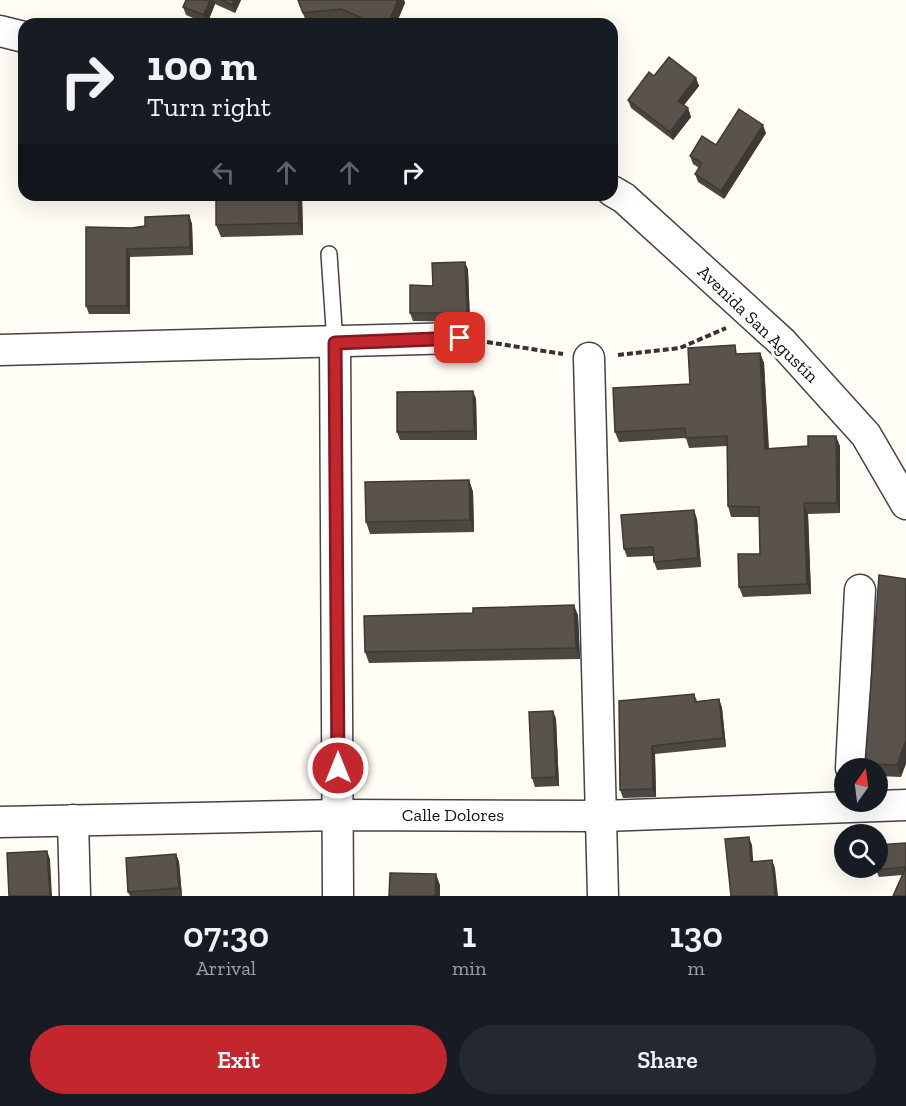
<!DOCTYPE html>
<meta charset="utf-8">
<style>
body{margin:0;font-family:"Zilla Slab",serif;background:#242831;color:#f1f3f6;height:100vh;display:flex;flex-direction:column;font-size:22px;white-space:nowrap}
*{box-sizing:border-box;margin:0}
p{font-size:20px;color:#9ea1a6}
.icon{flex:none;width:33px;height:33px;fill:none;stroke:currentColor;stroke-width:2;stroke-linecap:round;stroke-linejoin:round}
.map{position:relative;height:896px;overflow:hidden}
.drawer{display:flex;flex-direction:column;background:#171b24;flex:1}
.drawer>*{flex:none}
.top-card{position:absolute;left:18px;top:18px;width:600px;height:183px;border-radius:18px;box-shadow:0 6px 24px #0002;background:#171b24;color:#f1f3f6;overflow:hidden}
.needle{width:39px;rotate:14deg}
.controls{position:absolute;left:834px;top:758px;display:grid;gap:12px}
.controls a{display:grid;place-items:center;width:54px;height:54px;border-radius:50%;background:#171b24;box-shadow:0 6px 24px #0002;font-size:30px}
.pin{position:absolute;display:grid;place-items:center;width:51px;height:51px;color:#fff;margin:-26px;border-radius:12px;box-shadow:0 3px 9px #0006}
.me{position:absolute;width:66px;margin:-33px;rotate:0deg;stroke-linejoin:round;filter:drop-shadow(0 0 4px #0008)}
.turn{display:flex;align-items:center;gap:21px;height:126px;padding:0 30px;font-size:27px}
.turn .icon{width:78px;height:78px;stroke-width:2.5}
.turn b{display:block;font-size:42px;line-height:51px}
.lanes{display:flex;align-items:center;height:57px;padding:0 30px;background:#0003;justify-content:center;gap:30px;direction:ltr}
.lanes .off{opacity:.35}
.eta{display:flex;justify-content:space-evenly;align-items:center;height:102px;text-align:center}
.eta b{font-size:36px;font-weight:600;line-height:42px}
.cta{display:flex;gap:12px;margin-top:auto;padding:12px 30px}
.cta a{flex:1;height:69px;border-radius:36px;background:#c4262e;color:#fff;font-size:24px;font-weight:600;line-height:69px;text-align:center}
.cta a+a{background:#242831;color:#f1f3f6}
.map>svg:first-child{display:block}
</style>
<div class="map">
<svg width="906" height="896" viewBox="0 0 906 896">
<rect width="100%" height="100%" fill="#fffdf5"/>
<g fill="none" stroke-linecap="round" stroke-linejoin="round">
<defs>
<polyline id="service" points="329,254 335,343"/>
<g id="minor">
<polyline points="0,31 24,37"/>
<polyline points="612,191 624,198 782,342 866,435 906,504"/>
<polyline points="335,343 338,896"/>
<polyline points="0,350 460,338"/>
<polyline points="589,358 603,896"/>
<polyline points="851,768 860,590"/>
<polyline points="73,820 75,896"/>
<polyline points="0,822 339,815 603,816 906,805"/>
</g>
</defs>
<use href="#service" stroke="#444" stroke-width="18"/>
<use href="#minor" stroke="#444" stroke-width="33"/>
<g stroke="#333" stroke-width="4" stroke-dasharray="6 3" stroke-linecap="butt">
<polyline points="487,342 563,354"/>
<polyline points="618,355 680,348 726,328"/>
</g>
<use href="#service" stroke="#fff" stroke-width="15"/>
<use href="#minor" stroke="#fff" stroke-width="30"/>
</g>
<g fill="#4d4742">
<polygon points="186,0 241,0 235,13 215,4 207,24 186,15 183,7"/>
<polygon points="298,0 404,0 405,3 396,24 354,24 345,20 307,24"/>
<polygon points="654,76 696,78 699,86 684,105 688,108 691,117 673,140 631,108 628,100"/>
<polygon points="766,133 724,199 698,182 695,174 699,168 693,164 690,156 716,145"/>
<polygon points="216,195 302,195 303,235 221,237 216,225"/>
<polygon points="189,215 192,224 193,255 130,257 130,314 89,314 86,306 132,228 145,226"/>
<polygon points="465,262 468,270 470,322 413,321 410,313 433,286"/>
<polygon points="760,353 764,363 769,448 840,446 840,513 808,514 811,594 743,597 739,587 760,554 759,517 731,517 728,506 727,446 689,448 686,438 619,442 615,432 738,354"/>
<polygon points="473,391 476,399 477,440 400,440 397,432"/>
<polygon points="469,480 473,492 474,532 370,534 366,522"/>
<polygon points="697,519 701,567 657,570 654,562 653,556 627,557 624,549"/>
<polygon points="879,575 901,777 878,776 878,768 867,768 865,764"/>
<polygon points="473,613 578,615 580,659 369,663 365,652"/>
<polygon points="694,694 697,701 719,699 722,708 726,747 655,754 656,797 623,798 620,790 619,701"/>
<polygon points="553,711 556,719 559,786 535,787 532,778"/>
<polygon points="906,843 906,896 902,875 879,877 876,870"/>
<polygon points="176,854 179,862 182,896 130,896 128,892"/>
</g>
<g fill="#3f3936">
<polygon points="210,0 213,0 215,4 207,24 204,15"/>
<polygon points="234,0 241,0 235,13 232,5"/>
<polygon points="398,0 404,0 405,3 396,24 388,24"/>
<polygon points="696,78 699,86 681,109 678,101"/>
<polygon points="688,108 691,117 673,140 670,132"/>
<polygon points="763,125 766,133 724,199 721,191"/>
<polygon points="298,195 302,195 303,235 299,223"/>
<polygon points="189,215 192,224 193,255 190,247"/>
<polygon points="127,249 130,257 130,314 127,306"/>
<polygon points="465,262 468,270 470,322 467,313"/>
<polygon points="760,353 764,363 769,459 765,449"/>
<polygon points="473,391 476,399 477,440 474,431"/>
<polygon points="836,436 840,446 840,513 837,503"/>
<polygon points="469,480 473,492 474,532 470,520"/>
<polygon points="804,503 808,514 811,594 807,584"/>
<polygon points="694,510 697,519 701,567 698,558"/>
<polygon points="574,605 578,615 580,659 576,648"/>
<polygon points="719,699 722,708 726,747 723,738"/>
<polygon points="553,711 556,719 559,786 556,777"/>
<polygon points="906,740 906,764 901,777 897,765"/>
<polygon points="652,746 655,754 656,797 653,789"/>
<polygon points="749,837 752,845 754,871 751,862"/>
<polygon points="47,851 50,859 52,896 50,896"/>
<polygon points="176,854 179,862 182,896 179,888"/>
<polygon points="772,860 775,868 778,896 775,896"/>
<polygon points="436,874 440,885 440,896 435,896"/>
</g>
<g fill="#5a524d" stroke="#3f3936" stroke-width="1.5">
<polygon points="186,0 210,0 204,15 183,7"/>
<polygon points="221,0 234,0 232,5"/>
<polygon points="298,0 398,0 388,24 376,24 341,9 303,13"/>
<polygon points="669,57 696,78 678,101 688,108 670,132 628,100 649,72 654,76"/>
<polygon points="739,109 763,125 721,191 695,174 702,163 690,156 702,136 716,145"/>
<polygon points="216,195 298,195 299,223 216,225"/>
<polygon points="189,215 190,247 127,249 127,306 86,306 86,227 132,228 145,226 145,217"/>
<polygon points="465,262 467,313 410,313 410,285 433,286 432,263"/>
<polygon points="735,345 736,354 760,353 765,449 808,446 808,436 836,436 837,503 804,503 807,584 739,587 738,554 760,554 759,507 728,506 727,436 686,438 685,428 615,432 613,388 690,384 688,348"/>
<polygon points="473,391 474,431 397,432 397,392"/>
<polygon points="469,480 470,520 366,522 365,482"/>
<polygon points="694,510 698,558 654,562 653,547 624,549 621,515"/>
<polygon points="879,575 906,579 906,740 897,765 865,764"/>
<polygon points="574,605 576,648 365,652 364,616 473,613 473,608"/>
<polygon points="694,694 695,702 719,699 723,738 652,746 653,789 620,790 619,701"/>
<polygon points="553,711 556,777 532,778 529,712"/>
<polygon points="749,837 751,862 772,860 775,896 731,896 725,839"/>
<polygon points="906,843 906,896 893,896 906,867 876,870 876,867 878,867 878,845"/>
<polygon points="47,851 50,896 9,896 7,853"/>
<polygon points="176,854 179,888 128,892 126,858"/>
<polygon points="390,873 436,874 435,896 389,896"/>
</g>
<g fill="none" stroke-linecap="round" stroke-linejoin="round">
<defs>
<polyline id="route" points="338,768 335,343 460,338"/>
</defs>
<use href="#route" stroke="#7f191e" stroke-width="15"/>
<use href="#route" stroke="#c4262e" stroke-width="10"/>
</g>
<g text-anchor="middle" dominant-baseline="central" stroke-width="6" stroke-linejoin="round" paint-order="stroke">
<g font-size="18" fill="#111" stroke="#fff">
<text transform="translate(758 324) rotate(44)">Avenida San Agustín</text>
<text x="453" y="815">Calle Dolores</text>
</g>
</g>
</svg>
<div class="controls">
<a><svg class="needle" viewBox="-14 -14 28 28"><path d="M0-13l5 13h-10z" fill="#e53935"/><path d="M0 13l5-13h-10z" fill="#9ea1a6"/></svg></a>
<a><svg class="icon" aria-label="search" viewBox="0 0 24 24"><circle cx="10" cy="10" r="6"/><path d="M15 15l6 6"/></svg></a>
</div>
<div class="pin" style="left:460px;top:338px;background:#d93025"><svg class="icon" aria-label="arrive" viewBox="0 0 24 24"><path d="M6 21V4h12l-3 4 3 4H6"/></svg></div>
<svg class="me" style="left:338px;top:768px" viewBox="-20 -20 40 40"><circle r="17" fill="#c4262e" stroke="#fff" stroke-width="3"/><path d="M0-11L8 9 0 5-8 9z" fill="#fff"/></svg>
<div class="top-card">
<div class="turn"><svg class="icon" aria-label="right" viewBox="0 0 24 24"><path d="M7 20v-9h11M14 6l5 5-5 5"/></svg><div><b>100 m</b>Turn right</div></div>
<div class="lanes"><svg class="icon off" aria-label="left" viewBox="0 0 24 24"><path d="M17 20v-9H6M10 6l-5 5 5 5"/></svg><svg class="icon off" aria-label="ahead" viewBox="0 0 24 24"><path d="M12 20V5M6 11l6-6 6 6"/></svg><svg class="icon off" aria-label="ahead" viewBox="0 0 24 24"><path d="M12 20V5M6 11l6-6 6 6"/></svg><svg class="icon" aria-label="right" viewBox="0 0 24 24"><path d="M7 20v-9h11M14 6l5 5-5 5"/></svg></div>
</div>
</div>
<section class="drawer">
<div class="eta">
<div><b>07:30</b><p>Arrival</p></div>
<div><b>1</b><p>min</p></div>
<div><b>130</b><p>m</p></div>
</div>
<div class="cta"><a>Exit</a><a>Share</a></div>
</section>
